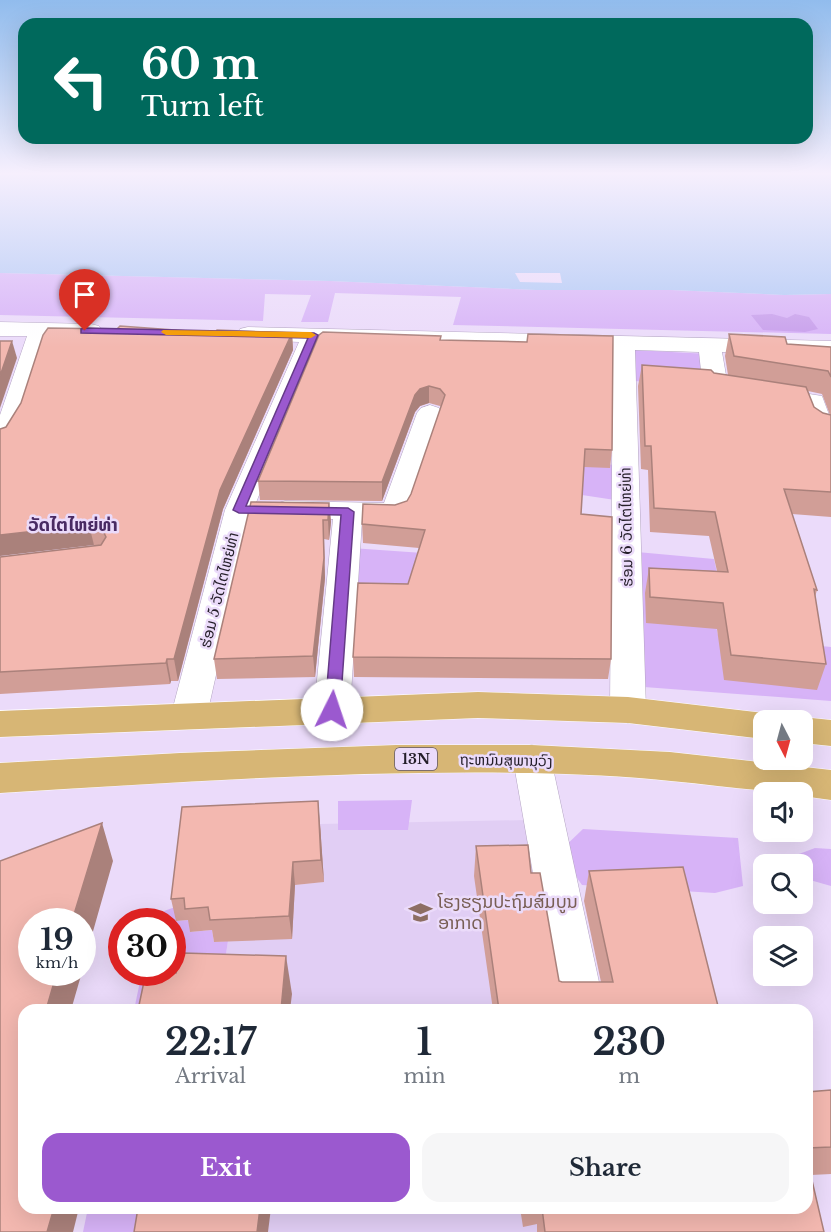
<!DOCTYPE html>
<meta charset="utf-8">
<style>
body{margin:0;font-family:"Libre Baskerville","Noto Sans Lao",serif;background:#f6f6f7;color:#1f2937;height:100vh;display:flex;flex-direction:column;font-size:22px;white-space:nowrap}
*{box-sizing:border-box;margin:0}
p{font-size:20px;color:#747a83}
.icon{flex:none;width:33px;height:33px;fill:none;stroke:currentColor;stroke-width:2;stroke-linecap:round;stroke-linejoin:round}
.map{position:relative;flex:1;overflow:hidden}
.details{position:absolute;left:18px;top:1004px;width:795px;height:210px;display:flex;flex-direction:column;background:#fff;border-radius:18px;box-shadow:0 6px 24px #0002}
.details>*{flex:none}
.banner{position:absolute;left:18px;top:18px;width:795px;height:126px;border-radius:18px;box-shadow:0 6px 24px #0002;background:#00695c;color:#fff;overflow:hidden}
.needle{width:39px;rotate:174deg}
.controls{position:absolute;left:753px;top:710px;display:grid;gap:12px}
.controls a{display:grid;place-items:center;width:60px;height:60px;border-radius:12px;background:#fff;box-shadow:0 6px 24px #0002;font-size:30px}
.speed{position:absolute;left:18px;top:908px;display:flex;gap:12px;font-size:30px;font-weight:700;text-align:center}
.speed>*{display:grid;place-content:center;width:78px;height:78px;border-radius:50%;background:#fff;box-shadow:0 6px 24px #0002;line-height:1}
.speed small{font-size:15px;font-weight:400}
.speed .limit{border:9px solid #d22;background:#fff;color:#111}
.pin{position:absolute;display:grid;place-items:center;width:51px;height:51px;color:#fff;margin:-62px -26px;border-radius:50% 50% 50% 0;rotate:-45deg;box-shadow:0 0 6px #0007}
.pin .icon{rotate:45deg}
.me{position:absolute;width:66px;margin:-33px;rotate:4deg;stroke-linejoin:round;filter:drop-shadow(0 0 4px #0008)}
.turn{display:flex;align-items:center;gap:21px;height:126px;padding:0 24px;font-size:27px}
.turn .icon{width:78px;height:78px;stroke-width:2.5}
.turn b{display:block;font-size:42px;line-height:51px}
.eta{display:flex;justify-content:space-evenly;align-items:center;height:102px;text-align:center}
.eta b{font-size:36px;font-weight:700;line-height:42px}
.primary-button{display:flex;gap:12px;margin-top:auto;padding:12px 24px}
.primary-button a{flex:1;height:69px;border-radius:18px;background:#9b59cf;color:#fff;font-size:24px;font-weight:700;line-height:69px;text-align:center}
.primary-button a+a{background:#f6f6f7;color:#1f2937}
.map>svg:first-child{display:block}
</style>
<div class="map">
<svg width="831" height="1232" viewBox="0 0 831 1232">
<rect width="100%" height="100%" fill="#ebdbfa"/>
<g fill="#e1cef4">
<polygon points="529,820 565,1009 290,1009 220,992 228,941 292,938 295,885 323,882 320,824"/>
<polygon points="270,1208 603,1208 608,1232 268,1232"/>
</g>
<g fill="#d7b3f7">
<polygon points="0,273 330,281 536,290 671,290 784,295 831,294 831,334 453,325 461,297 335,293 328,322 301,322 311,295 265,294 263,321 0,315"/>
<polygon points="634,350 709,354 713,388 635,381"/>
<polygon points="543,460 616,465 615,500 582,495"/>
<polygon points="351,548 423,553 408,603 347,603"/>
<polygon points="637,552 714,559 723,600 710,600 718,635 831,647 831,701 644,687"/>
<polygon points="412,800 408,830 338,830 338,801"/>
<polygon points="583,829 738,838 743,886 715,893 582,885 559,852"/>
<polygon points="815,848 831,849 831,886 810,880 799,854"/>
<polygon points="178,906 176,921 189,920 190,932 212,930 214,942 228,941 220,992 168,1010 134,1010 142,972 172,972 172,921 158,921 164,911"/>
<polygon points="88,1208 156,1208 153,1232 83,1232"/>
</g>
<polygon fill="#c79eeb" points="772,314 787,318 795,314 809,317 818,329 805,332 763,330 751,315"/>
<polygon fill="#afc8f5" points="0,175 831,175 831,294 784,295 671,290 536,290 330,281 0,273"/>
<polygon fill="#ebdbfa" points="515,273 560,273 562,283 520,282"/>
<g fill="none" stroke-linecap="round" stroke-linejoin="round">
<defs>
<g id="minor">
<polygon points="0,322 91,324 99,326 102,331 99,336 49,337 24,420 9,445 0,447 0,415 27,336 0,336"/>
<path d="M 248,327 L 831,341 L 831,355 L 722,352 L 727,381 L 822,396 L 831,420 L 831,438 C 809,432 806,428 802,407 L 710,392 L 702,380 L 699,352 L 635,350 L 646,710 L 641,719 L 628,723 L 615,719 L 610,710 L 613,349 L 321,342 L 253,510 L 207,715 L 202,724 L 189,728 L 176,724 L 171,715 L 225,510 L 299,342 L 240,339 L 237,334 L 240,329 Z"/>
<polygon points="430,405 439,408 443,413 409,512 405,518 395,521 362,520 350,710 345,719 332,723 319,719 314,710 333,519 285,519 275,516 271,510 275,504 285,501 384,503 417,413 421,408"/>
<polygon points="532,745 546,749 551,759 605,1010 557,1010 513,759 518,749"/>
</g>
<g id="highway">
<polygon points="478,692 628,697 764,713 777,717 779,720 764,720 764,739 628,723 478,718 0,737 0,711"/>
<polygon points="802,717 831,720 831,746 802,743 802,720 791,720"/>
<path d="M 396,745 L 532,745 L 670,752 L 831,770 L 831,800 L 802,796 L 802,792 C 758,792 715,785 671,781 C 625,776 577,774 531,773 C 354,770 177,782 0,793 L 0,763 L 180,753 Z"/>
</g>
</defs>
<use href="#minor" stroke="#b3a4c2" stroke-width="1"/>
<use href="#highway" stroke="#fff" stroke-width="1"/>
<use href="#minor" fill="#fff" fill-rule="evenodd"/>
<use href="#highway" fill="#d7b675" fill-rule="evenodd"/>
</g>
<g fill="#d19e97" fill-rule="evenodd">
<polygon points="216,333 292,333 293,350 223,509 178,681 171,681 170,684 0,694 0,557 97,545 94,545 6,427"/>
<path d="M 729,334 L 787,344 L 831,347 L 831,517 L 792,514 L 817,590 L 815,597 L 826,664 L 817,690 L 724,680 L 717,629 L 646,623 L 645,593 L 649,568 L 717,571 L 709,536 L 650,532 L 648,470 L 641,469 L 638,386 L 642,365 L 728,375 L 725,356 ZM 808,391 L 822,394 L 830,415 L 823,413 L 814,407 Z"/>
<polygon points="441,340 612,450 610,468 584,467 581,514 611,659 608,679 354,677 353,657 408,584 419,548 363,543 362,524 395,505 407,501 411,494 441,407 440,406 429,403 420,406 415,412 382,501 260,500 258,481"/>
<polygon points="329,503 331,522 329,540 324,539 325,578 315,677 217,679 214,659"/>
<polygon points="320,824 324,882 295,885 292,939 214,942 212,930 190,932 188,920 176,921 171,899"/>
<polygon points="476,846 531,873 559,981 562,982 601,982 584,901 589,871 719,1010 493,1010 474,876"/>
<polygon points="831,1090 831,1174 811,1175 824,1232 537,1232 537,1224 523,1227 520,1208 807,1208 807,1092"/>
</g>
<g fill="#aa817b">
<polygon points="292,333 293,350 223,509 178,681 174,659 220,490"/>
<polygon points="12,341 17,358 0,408 0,376"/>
<polygon points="429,386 429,403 420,406 415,412 382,501 382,482 415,395 420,389"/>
<polygon points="329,503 331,522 329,540 328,520"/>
<polygon points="323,520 325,578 315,677 313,656"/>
<polygon points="89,525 94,545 0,556 0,535"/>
<polygon points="167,659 171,681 170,684 166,663"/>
<polygon points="318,801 320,824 324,882 321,860"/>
<polygon points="102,823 113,861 82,970 82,921 72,921"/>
<polygon points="293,862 295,885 292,939 289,916"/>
<polygon points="286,956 292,994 290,1010 281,1010"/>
<polygon points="57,972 82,972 71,1010 46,1010"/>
<polygon points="54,1208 79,1208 73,1232 47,1232"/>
<polygon points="260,1208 271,1208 268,1232 257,1232"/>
</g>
<g fill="#f3b8b0" stroke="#aa817b" stroke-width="1.5">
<polygon points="120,326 216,333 217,330 292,333 220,490 174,659 167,659 166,663 0,672 0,557 101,545 106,537 101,527 89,525 0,535 0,429 6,427 21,403 43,335 48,328 117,329"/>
<polygon points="323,332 441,336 440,340 527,342 528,334 613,336 612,450 585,449 581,514 612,517 611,659 353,657 358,583 408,584 425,530 362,524 363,504 395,505 407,501 411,494 445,395 440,389 429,386 420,389 415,395 382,482 258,481 319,335"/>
<polygon points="729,334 785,337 787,344 831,347 831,377 828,371 734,356"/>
<polygon points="0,341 12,341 0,376"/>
<polygon points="642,365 711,370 714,373 806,387 814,407 823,413 831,415 831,492 784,489 817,590 814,589 826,664 731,655 723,603 650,597 649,568 728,572 715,512 654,508 651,446 645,446"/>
<polygon points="251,502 329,503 328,520 323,520 324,558 313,656 214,659"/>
<polygon points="318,801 321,860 293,862 289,916 210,920 208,907 185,909 184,898 171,899 182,807"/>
<polygon points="102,823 72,921 32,921 32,972 57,972 46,1010 24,1010 24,1208 54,1208 47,1232 0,1232 0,861"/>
<polygon points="528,845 531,873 540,873 559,981 562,982 613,982 589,871 683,867 719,1010 499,1010 476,846"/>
<polygon points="183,953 286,956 281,1010 138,1010 146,972 176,973"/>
<polygon points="831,1090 831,1147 807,1148 807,1092"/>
<polygon points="807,1159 824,1232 545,1232 542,1208 807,1208"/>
<polygon points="138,1208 260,1208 257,1232 134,1232"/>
</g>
<linearGradient id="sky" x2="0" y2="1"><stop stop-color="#91bced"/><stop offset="0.5" stop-color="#f6effd"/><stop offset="1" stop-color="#f6effd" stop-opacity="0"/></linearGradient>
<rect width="831" height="347" fill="url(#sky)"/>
<polygon fill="#9b59cf" stroke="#653a87" stroke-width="1.5" points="85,328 314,333 318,335 246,506 348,508 354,512 340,710 338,714 327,714 325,710 341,515 239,513 233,510 308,338 81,333 81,329"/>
<polygon fill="#f59e0b" points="163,330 311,332 316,335 311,338 166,335 161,332"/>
<defs>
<symbol id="school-bare" viewBox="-9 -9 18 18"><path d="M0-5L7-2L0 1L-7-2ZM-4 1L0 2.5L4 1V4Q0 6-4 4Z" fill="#8d6e63" stroke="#ebdbfa" stroke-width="2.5" paint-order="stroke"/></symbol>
</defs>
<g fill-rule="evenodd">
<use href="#school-bare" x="404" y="896" width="33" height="33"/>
</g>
<g text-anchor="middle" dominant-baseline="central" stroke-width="5" stroke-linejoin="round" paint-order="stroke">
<rect fill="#ebdbfa" stroke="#605768" stroke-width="1.5" x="395" y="748" width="42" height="22" rx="4.5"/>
<g font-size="14" font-weight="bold" fill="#241e29">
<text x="416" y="759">13N</text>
</g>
<g font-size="15" fill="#241e29" stroke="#ebdbfa">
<text transform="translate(626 527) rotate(-91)">ຮ່ອມ 6 ວັດໄຕໄຫຍ່ທ່າ</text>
<text transform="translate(219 590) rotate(-76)">ຮ່ອມ 5 ວັດໄຕໄຫຍ່ທ່າ</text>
<text transform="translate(506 760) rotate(1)">ຖະຫນົນສຸພານຸວົງ</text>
</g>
<g font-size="18" font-weight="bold" fill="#492a63" stroke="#ebdbfa">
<text x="73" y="525">ວັດໄຕໄຫຍ່ທ່າ</text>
</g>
<g font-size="18" fill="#785e54" stroke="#ebdbfa" text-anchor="start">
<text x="438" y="902">ໂຮງຮຽນປະຖົມສົມບູນ<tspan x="438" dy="21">ອາກາດ</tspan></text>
</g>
</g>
</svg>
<div class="controls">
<a><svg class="needle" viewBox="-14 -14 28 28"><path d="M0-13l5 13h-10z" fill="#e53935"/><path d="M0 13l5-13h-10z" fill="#747a83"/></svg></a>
<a><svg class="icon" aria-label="sound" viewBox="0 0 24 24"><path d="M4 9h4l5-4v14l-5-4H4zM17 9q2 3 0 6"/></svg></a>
<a><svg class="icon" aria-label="search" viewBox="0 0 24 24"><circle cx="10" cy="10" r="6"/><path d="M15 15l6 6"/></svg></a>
<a><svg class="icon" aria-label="layers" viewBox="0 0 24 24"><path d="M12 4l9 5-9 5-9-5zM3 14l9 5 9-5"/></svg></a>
</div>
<div class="speed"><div>19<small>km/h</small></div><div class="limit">30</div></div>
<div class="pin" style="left:85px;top:331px;background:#d93025"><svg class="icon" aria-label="arrive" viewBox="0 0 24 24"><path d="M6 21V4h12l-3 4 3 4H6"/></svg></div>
<svg class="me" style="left:332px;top:710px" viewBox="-20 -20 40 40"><circle r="19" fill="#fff"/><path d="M0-13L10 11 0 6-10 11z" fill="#9b59cf"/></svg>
<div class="banner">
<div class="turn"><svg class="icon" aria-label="left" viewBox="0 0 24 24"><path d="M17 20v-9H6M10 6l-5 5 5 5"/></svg><div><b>60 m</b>Turn left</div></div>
</div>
<section class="details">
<div class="eta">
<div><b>22:17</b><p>Arrival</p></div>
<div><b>1</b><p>min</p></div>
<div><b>230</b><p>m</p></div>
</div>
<div class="primary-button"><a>Exit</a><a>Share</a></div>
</section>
</div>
